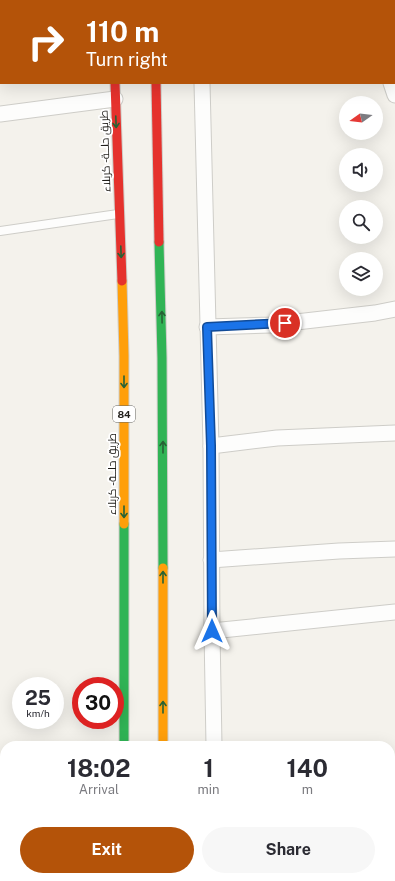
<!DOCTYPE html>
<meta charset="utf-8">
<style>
body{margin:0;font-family:"Public Sans",Cairo,sans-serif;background:#f7f7f7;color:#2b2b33;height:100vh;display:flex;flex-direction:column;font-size:15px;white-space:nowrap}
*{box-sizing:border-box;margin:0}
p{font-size:13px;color:#7c7c81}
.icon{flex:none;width:22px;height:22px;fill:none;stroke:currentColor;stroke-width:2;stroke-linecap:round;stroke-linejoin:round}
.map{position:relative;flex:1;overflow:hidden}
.panel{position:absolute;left:0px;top:741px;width:395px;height:140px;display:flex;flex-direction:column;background:#fff;border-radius:16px 16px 0 0;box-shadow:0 4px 16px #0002}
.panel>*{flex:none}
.top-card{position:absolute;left:0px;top:0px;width:395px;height:84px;box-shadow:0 4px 16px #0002;background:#b45309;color:#fff;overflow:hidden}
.needle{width:26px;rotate:256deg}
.buttons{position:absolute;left:339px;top:96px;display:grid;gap:8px}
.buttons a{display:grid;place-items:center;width:44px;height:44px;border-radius:50%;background:#fff;box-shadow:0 4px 16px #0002;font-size:20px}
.speed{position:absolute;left:12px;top:677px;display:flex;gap:8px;font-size:20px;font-weight:700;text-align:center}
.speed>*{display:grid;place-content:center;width:52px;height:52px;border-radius:50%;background:#fff;box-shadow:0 4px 16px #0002;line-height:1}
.speed small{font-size:10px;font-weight:400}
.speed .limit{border:6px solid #d22;background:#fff;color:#111}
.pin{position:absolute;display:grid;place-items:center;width:34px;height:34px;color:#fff;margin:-17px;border:2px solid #fff;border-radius:50%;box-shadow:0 1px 4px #0007}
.me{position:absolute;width:44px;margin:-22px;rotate:0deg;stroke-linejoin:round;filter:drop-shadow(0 0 3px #0008)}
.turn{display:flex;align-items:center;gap:14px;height:84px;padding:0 20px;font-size:18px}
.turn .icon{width:52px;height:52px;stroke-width:2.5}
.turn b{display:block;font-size:28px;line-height:34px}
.eta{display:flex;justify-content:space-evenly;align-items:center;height:68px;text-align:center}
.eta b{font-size:24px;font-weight:700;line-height:28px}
.primary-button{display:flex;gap:8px;margin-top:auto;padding:8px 20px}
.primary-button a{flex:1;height:46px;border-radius:24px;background:#b45309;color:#fff;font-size:16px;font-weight:700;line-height:46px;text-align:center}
.primary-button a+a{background:#f7f7f7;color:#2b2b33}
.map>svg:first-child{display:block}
</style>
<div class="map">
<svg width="395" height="881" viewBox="0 0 395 881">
<rect width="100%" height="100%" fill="#f4f2ec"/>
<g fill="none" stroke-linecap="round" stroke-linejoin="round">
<defs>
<polyline id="lane" points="0,231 118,214"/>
<g id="street">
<polyline points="197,0 197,1"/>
<polyline points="394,48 395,47"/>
<polyline points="202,83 211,446 212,631 214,746"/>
<polyline points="391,83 395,95"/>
<polyline points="0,114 115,99"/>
<polyline points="207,327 270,325 375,313 395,309"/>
<polyline points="211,446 277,438 395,433"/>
<polyline points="211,560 339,551 395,549"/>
<polyline points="212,631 395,612"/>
<polyline points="390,773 395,771"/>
<polyline points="349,876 354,881"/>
</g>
<g id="fast">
<polyline points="112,0 112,1"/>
<polyline points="159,242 162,358 163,568"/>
<polyline points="124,524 124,746"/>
<polyline points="34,876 43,881"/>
</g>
<g id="slow">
<polyline points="122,281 124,356 124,524"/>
<polyline points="163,568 163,746"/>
<polyline points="162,876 162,881"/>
</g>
<g id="jam">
<polyline points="152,0 152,1"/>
<polyline points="115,83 122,281"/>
<polyline points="156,83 159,242"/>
<polyline points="0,857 5,860"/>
<polyline points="124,876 124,881"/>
<polyline points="241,876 245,881"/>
</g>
</defs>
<use href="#lane" stroke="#cecdc8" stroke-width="10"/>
<use href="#street" stroke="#cecdc8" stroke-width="17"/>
<use href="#fast" stroke="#cecdc8" stroke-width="11"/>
<use href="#slow" stroke="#cecdc8" stroke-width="11"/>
<use href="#jam" stroke="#cecdc8" stroke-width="11"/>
<use href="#lane" stroke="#fdfdfc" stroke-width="8"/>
<use href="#street" stroke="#fdfdfc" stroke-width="15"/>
<use href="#fast" stroke="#30b455" stroke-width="9"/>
<use href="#slow" stroke="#ff9f0a" stroke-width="9"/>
<use href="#jam" stroke="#e5322d" stroke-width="9"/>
</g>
<defs><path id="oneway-shaft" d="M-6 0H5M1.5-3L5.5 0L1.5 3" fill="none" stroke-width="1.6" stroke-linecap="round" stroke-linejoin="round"/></defs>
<g stroke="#276235">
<use href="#oneway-shaft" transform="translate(116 122) rotate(88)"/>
<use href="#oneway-shaft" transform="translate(121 252) rotate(88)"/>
<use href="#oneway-shaft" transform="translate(162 317) rotate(-91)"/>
<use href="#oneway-shaft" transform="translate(124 382) rotate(90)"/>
<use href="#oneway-shaft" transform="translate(163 447) rotate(-90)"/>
<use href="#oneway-shaft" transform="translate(124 512) rotate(90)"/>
<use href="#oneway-shaft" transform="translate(163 577) rotate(-90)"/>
<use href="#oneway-shaft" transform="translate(163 707) rotate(-90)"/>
</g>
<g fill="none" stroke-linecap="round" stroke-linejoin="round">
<defs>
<polyline id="route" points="212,631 211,446 207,327 285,323"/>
</defs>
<use href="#route" stroke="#114b97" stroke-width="10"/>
<use href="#route" stroke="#1a73e8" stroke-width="7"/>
</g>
<g text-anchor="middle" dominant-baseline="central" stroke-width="3.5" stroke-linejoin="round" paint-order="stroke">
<rect fill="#fff" stroke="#63625f" stroke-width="1" x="113" y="406" width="22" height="16" rx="3"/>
<g font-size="10" font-weight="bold" fill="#201e1a">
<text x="124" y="414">84</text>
</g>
<g font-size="11" fill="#201e1a" stroke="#fff">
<text transform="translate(105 151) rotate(-92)">طريق حلــة - كربلاء</text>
<text transform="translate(112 474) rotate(-90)">طريق حلــة - كربلاء</text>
</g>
</g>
</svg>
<div class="buttons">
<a><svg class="needle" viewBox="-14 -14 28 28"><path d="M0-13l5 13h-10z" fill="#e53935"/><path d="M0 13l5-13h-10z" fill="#7c7c81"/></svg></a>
<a><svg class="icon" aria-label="sound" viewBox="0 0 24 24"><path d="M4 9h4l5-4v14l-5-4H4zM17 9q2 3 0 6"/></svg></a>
<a><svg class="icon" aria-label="search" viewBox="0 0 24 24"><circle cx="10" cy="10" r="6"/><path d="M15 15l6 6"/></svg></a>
<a><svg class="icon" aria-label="layers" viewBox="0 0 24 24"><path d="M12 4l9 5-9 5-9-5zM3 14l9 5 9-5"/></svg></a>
</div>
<div class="speed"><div>25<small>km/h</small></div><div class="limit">30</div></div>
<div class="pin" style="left:285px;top:323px;background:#d93025"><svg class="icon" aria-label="arrive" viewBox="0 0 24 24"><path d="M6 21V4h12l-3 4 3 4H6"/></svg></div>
<svg class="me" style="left:212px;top:631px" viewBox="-20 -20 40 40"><path d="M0-17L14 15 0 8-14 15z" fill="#1a73e8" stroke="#fff" stroke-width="4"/></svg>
<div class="top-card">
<div class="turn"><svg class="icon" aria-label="right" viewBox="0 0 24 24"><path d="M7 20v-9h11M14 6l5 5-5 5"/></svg><div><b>110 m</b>Turn right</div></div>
</div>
<section class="panel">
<div class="eta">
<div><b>18:02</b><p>Arrival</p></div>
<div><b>1</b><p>min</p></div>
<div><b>140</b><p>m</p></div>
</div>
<div class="primary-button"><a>Exit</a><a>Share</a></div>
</section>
</div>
